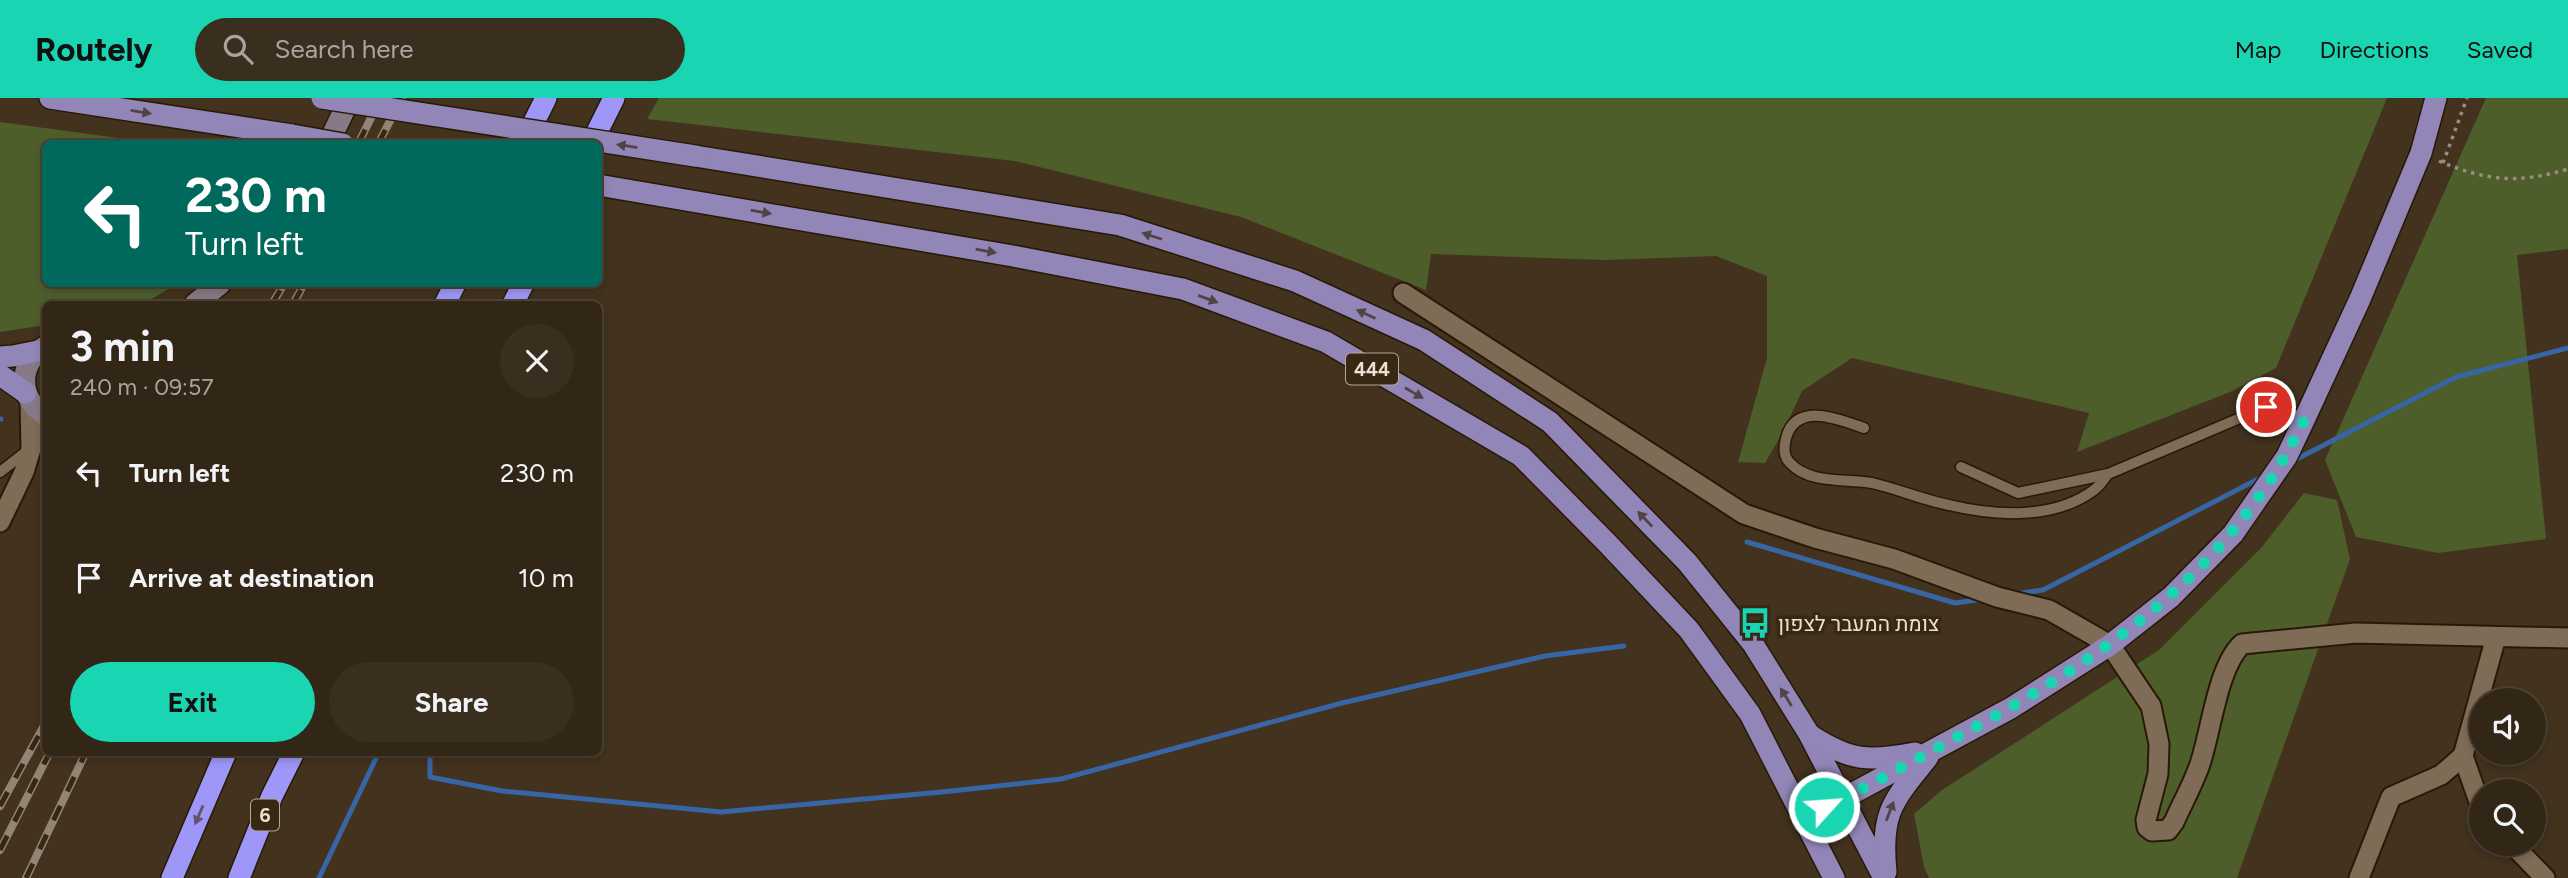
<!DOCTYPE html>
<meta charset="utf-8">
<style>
body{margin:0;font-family:Figtree,Heebo,sans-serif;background:#3a2e1f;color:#f1f3f6;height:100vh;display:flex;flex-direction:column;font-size:26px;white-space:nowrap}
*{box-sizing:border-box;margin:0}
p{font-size:23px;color:#a8a5a1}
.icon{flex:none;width:38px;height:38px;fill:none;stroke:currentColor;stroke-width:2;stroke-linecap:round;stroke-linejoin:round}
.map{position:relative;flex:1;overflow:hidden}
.drawer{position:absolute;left:42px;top:203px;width:560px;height:455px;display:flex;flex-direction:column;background:#322616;border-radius:10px;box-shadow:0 4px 10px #0003,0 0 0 2px #4d4335}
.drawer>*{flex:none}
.banner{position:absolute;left:42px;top:42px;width:560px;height:147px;border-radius:10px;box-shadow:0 4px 10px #0003,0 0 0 2px #4d4335;background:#00695c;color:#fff;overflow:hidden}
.fabs{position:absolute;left:2469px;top:590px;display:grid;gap:14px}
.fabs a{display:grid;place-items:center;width:77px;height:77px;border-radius:50%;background:#322616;box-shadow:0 4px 10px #0003,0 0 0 2px #4d4335;font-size:35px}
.pin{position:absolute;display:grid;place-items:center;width:60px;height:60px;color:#fff;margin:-30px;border:4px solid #fff;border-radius:50%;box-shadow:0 2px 7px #0007}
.me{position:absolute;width:77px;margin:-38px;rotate:64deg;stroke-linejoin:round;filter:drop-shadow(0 0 5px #0008)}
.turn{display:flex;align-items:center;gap:24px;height:147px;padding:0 28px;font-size:32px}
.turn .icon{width:91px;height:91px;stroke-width:2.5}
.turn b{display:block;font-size:49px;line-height:60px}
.round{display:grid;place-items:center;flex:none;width:74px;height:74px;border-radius:37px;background:#3a2e1f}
.overview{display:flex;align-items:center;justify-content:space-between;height:119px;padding:0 28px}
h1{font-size:42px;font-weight:700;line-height:52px}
.cta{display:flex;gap:14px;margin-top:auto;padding:14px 28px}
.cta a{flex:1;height:80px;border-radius:42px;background:#1ad5b2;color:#111;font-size:28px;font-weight:700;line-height:80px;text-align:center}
.cta a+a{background:#3a2e1f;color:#f1f3f6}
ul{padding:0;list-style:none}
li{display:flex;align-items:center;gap:21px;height:105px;padding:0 28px}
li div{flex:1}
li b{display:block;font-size:26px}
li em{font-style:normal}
header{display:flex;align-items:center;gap:42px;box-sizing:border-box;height:98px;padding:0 35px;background:#1ad5b2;color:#111}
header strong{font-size:33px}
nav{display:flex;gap:38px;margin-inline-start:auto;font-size:24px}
.search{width:490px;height:63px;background:#3a2e1f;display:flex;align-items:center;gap:18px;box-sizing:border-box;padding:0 24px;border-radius:38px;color:#a8a5a1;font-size:26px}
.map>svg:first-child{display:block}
</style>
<header>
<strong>Routely</strong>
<div class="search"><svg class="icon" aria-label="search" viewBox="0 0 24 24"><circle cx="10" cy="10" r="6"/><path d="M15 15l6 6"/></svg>Search here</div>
<nav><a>Map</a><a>Directions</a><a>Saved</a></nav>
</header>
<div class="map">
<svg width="2568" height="780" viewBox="0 0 2568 780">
<rect width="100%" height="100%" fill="#42321e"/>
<g fill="#4d5e2b">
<polygon points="659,0 2387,0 2276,270 2230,294 2077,354 2089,315 1852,260 1802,293 1783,334 1765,365 1738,364 1767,260 1767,178 1716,158 1605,162 1431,156 1426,192 1241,119 1015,63 647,21"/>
<polygon points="2486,0 2568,0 2568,151 2517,157 2546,441 2438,455 2356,439 2325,362"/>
<polygon points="0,24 156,45 46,46 46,186 177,186 143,206 46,206 45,227 0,234"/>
<polygon points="2304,395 2337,402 2350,461 2237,780 1929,780 1924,769 1914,716 1942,692 2159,552 2261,450"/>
</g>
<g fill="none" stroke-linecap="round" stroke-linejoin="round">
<g stroke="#3865a3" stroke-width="5">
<polyline points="0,321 1,321"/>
<polyline points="2291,364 2456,279 2568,250"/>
<polyline points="1747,444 1955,505 1984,501"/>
<polyline points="2014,496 2043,492 2264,378"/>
<polyline points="430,654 430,679 502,693 721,714 942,694 1061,681 1342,605 1545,558 1624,548"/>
<polyline points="319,780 379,654"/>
</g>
<defs>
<g id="lane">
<path d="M 1864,330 C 1839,321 1796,303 1786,340 C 1784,349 1783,358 1790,365 C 1811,387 1846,380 1872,385 C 1898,391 1923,402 1949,407 C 1995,418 2054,422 2094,392 C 2100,388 2104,381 2108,376"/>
<polyline points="1961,369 2018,395 2108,376 2266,309 2305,320"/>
<polyline points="0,374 27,353"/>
</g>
<g id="street">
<path d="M 1403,195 L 1744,416 L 1815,440 L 1894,461 L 1997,499 L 2049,512 L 2110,547 L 2151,608 L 2159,646 L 2158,676 L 2146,722 L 2147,729 L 2152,733 L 2168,732 L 2174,724 C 2182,706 2192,688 2199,669 C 2211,636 2217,569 2242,546 L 2356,535 L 2568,540"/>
<polyline points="0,424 24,374 31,351 30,303"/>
<polyline points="2482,712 2463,658 2496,539"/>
<polyline points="2512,746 2545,780"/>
<polyline points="2359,780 2391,699 2441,677 2463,658"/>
</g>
<g id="secondary">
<polyline points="328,46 350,0"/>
<polyline points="195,206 220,186"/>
<path d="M 46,248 C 18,264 17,301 46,317"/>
</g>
<g id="primary">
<polyline points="50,0 292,37"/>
<polyline points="695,58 1120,127 1295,183 1424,242 1550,324 1687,464 1753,546 1809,636 1884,780"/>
<polyline points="598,87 1013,158 1183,191 1326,244 1521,358 1608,446 1689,532 1750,616 1834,780"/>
<polyline points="0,259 13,258 38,253"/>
<polyline points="0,277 26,295"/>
<path d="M 1810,637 C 1850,663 1868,664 1915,655"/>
<polyline points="1805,719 1844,700 2011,610 2110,547 2171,499 2233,436 2287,358 2305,320 2360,201 2421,55 2436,0"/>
<path d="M 1886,774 C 1880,714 1893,703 1928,659"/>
</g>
<g id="highway">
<polyline points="523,46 546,0"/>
<polyline points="591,46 614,0"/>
<polyline points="445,206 455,186"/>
<polyline points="513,206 523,186"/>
<polyline points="172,780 226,654"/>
<polyline points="239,780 272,698 294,654"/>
</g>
</defs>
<use href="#lane" stroke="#281906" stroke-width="13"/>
<use href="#street" stroke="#281906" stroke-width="23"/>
<use href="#secondary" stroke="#281906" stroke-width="24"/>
<use href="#primary" stroke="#281906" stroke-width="24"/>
<use href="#highway" stroke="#281906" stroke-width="24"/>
<g stroke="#9a8d7e" stroke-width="3.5" stroke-dasharray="3.5 5" stroke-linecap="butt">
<path d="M 2439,63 C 2486,83 2518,86 2568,71"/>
<polyline points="2443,65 2467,0"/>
</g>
<use href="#lane" stroke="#7e6c56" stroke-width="10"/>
<use href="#street" stroke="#7e6c56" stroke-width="19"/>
<use href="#secondary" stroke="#887987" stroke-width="21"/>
<use href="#primary" stroke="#9186b7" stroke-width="21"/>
<use href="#highway" stroke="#9e97f8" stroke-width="21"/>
<defs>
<g id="rail">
<polyline points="358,46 381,0"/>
<polyline points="378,46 402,0"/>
<polyline points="272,206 284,186"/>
<polyline points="293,206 304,186"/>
<polyline points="0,708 46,624"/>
<polyline points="0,752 50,654"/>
<polyline points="26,780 86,654"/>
</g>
</defs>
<use href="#rail" stroke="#938575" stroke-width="8"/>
<use href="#rail" stroke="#372814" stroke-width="5" stroke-dasharray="16" stroke-linecap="butt"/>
<defs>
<g id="primary-bridge">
<polyline points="322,0 695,58"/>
<polyline points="292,37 343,46"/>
</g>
</defs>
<use href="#primary-bridge" stroke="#281906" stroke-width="24" stroke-linecap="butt"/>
<use href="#primary-bridge" stroke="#9186b7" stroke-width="21"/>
</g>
<defs><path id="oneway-solid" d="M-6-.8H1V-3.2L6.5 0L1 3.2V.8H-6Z" transform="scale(1.75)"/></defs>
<g fill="#524445">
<use href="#oneway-solid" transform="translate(141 14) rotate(9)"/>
<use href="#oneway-solid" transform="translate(627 48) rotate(-171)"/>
<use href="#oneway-solid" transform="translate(761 114) rotate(10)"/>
<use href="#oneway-solid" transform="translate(1152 138) rotate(-162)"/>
<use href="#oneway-solid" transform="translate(986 153) rotate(10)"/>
<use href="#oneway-solid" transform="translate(1208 201) rotate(20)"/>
<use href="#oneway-solid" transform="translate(1366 216) rotate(-155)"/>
<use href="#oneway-solid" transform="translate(1414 295) rotate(30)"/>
<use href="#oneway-solid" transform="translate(1645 421) rotate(-134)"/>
<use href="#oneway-solid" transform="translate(1786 599) rotate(-122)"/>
<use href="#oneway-solid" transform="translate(1890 713) rotate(-69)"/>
</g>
<use fill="#60546f" href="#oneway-solid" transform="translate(199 717) rotate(113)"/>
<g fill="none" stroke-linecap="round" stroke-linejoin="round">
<path stroke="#1ad5b2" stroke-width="12" stroke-dasharray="0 21.6" d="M 1824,709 C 1866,690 1906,667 1946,645 C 2095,565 2230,478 2305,320 L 2266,309"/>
</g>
<defs>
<symbol id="bus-bare" viewBox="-9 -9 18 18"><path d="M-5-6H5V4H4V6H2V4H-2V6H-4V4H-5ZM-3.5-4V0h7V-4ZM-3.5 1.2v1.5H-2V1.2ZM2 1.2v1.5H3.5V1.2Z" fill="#1ad5b2" stroke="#372814" stroke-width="2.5" paint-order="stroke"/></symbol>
</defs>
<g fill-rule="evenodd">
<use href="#bus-bare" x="1733" y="503" width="44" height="44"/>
</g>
<g text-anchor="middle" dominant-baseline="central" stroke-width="7" stroke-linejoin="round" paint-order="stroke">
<g fill="#372814" stroke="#b4a99a" stroke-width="2">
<rect x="1346" y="255.5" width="52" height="31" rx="5"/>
<rect x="251" y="701.5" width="28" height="31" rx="5"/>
</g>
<g font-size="19" font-weight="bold" fill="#eae0d4">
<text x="1372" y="271">444</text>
<text x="265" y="717">6</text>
</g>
<g font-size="21" fill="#eae0d4" stroke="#372814" text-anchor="start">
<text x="1778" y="525">צומת המעבר לצפון</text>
</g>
</g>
</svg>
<div class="fabs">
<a><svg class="icon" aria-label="sound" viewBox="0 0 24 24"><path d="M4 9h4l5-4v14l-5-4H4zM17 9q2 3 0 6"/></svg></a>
<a><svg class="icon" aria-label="search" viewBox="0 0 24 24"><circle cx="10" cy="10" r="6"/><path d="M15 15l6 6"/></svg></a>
</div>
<div class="pin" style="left:2266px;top:309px;background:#d93025"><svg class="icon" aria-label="arrive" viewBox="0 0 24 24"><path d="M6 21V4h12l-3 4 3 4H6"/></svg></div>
<svg class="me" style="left:1824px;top:709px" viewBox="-20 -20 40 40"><circle r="17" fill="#1ad5b2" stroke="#fff" stroke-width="3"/><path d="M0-11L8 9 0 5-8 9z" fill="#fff"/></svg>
<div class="banner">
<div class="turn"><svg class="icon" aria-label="left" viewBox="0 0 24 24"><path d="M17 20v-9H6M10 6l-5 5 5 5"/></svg><div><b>230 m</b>Turn left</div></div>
</div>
<section class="drawer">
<div class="overview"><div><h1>3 min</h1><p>240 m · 09:57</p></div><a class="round"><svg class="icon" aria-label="close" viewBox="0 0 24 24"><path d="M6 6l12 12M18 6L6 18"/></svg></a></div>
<ul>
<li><svg class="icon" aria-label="left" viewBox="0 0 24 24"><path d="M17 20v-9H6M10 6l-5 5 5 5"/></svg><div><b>Turn left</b></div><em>230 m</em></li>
<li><svg class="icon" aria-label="arrive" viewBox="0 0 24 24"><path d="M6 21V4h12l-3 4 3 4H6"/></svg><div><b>Arrive at destination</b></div><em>10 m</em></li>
</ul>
<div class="cta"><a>Exit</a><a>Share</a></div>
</section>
</div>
